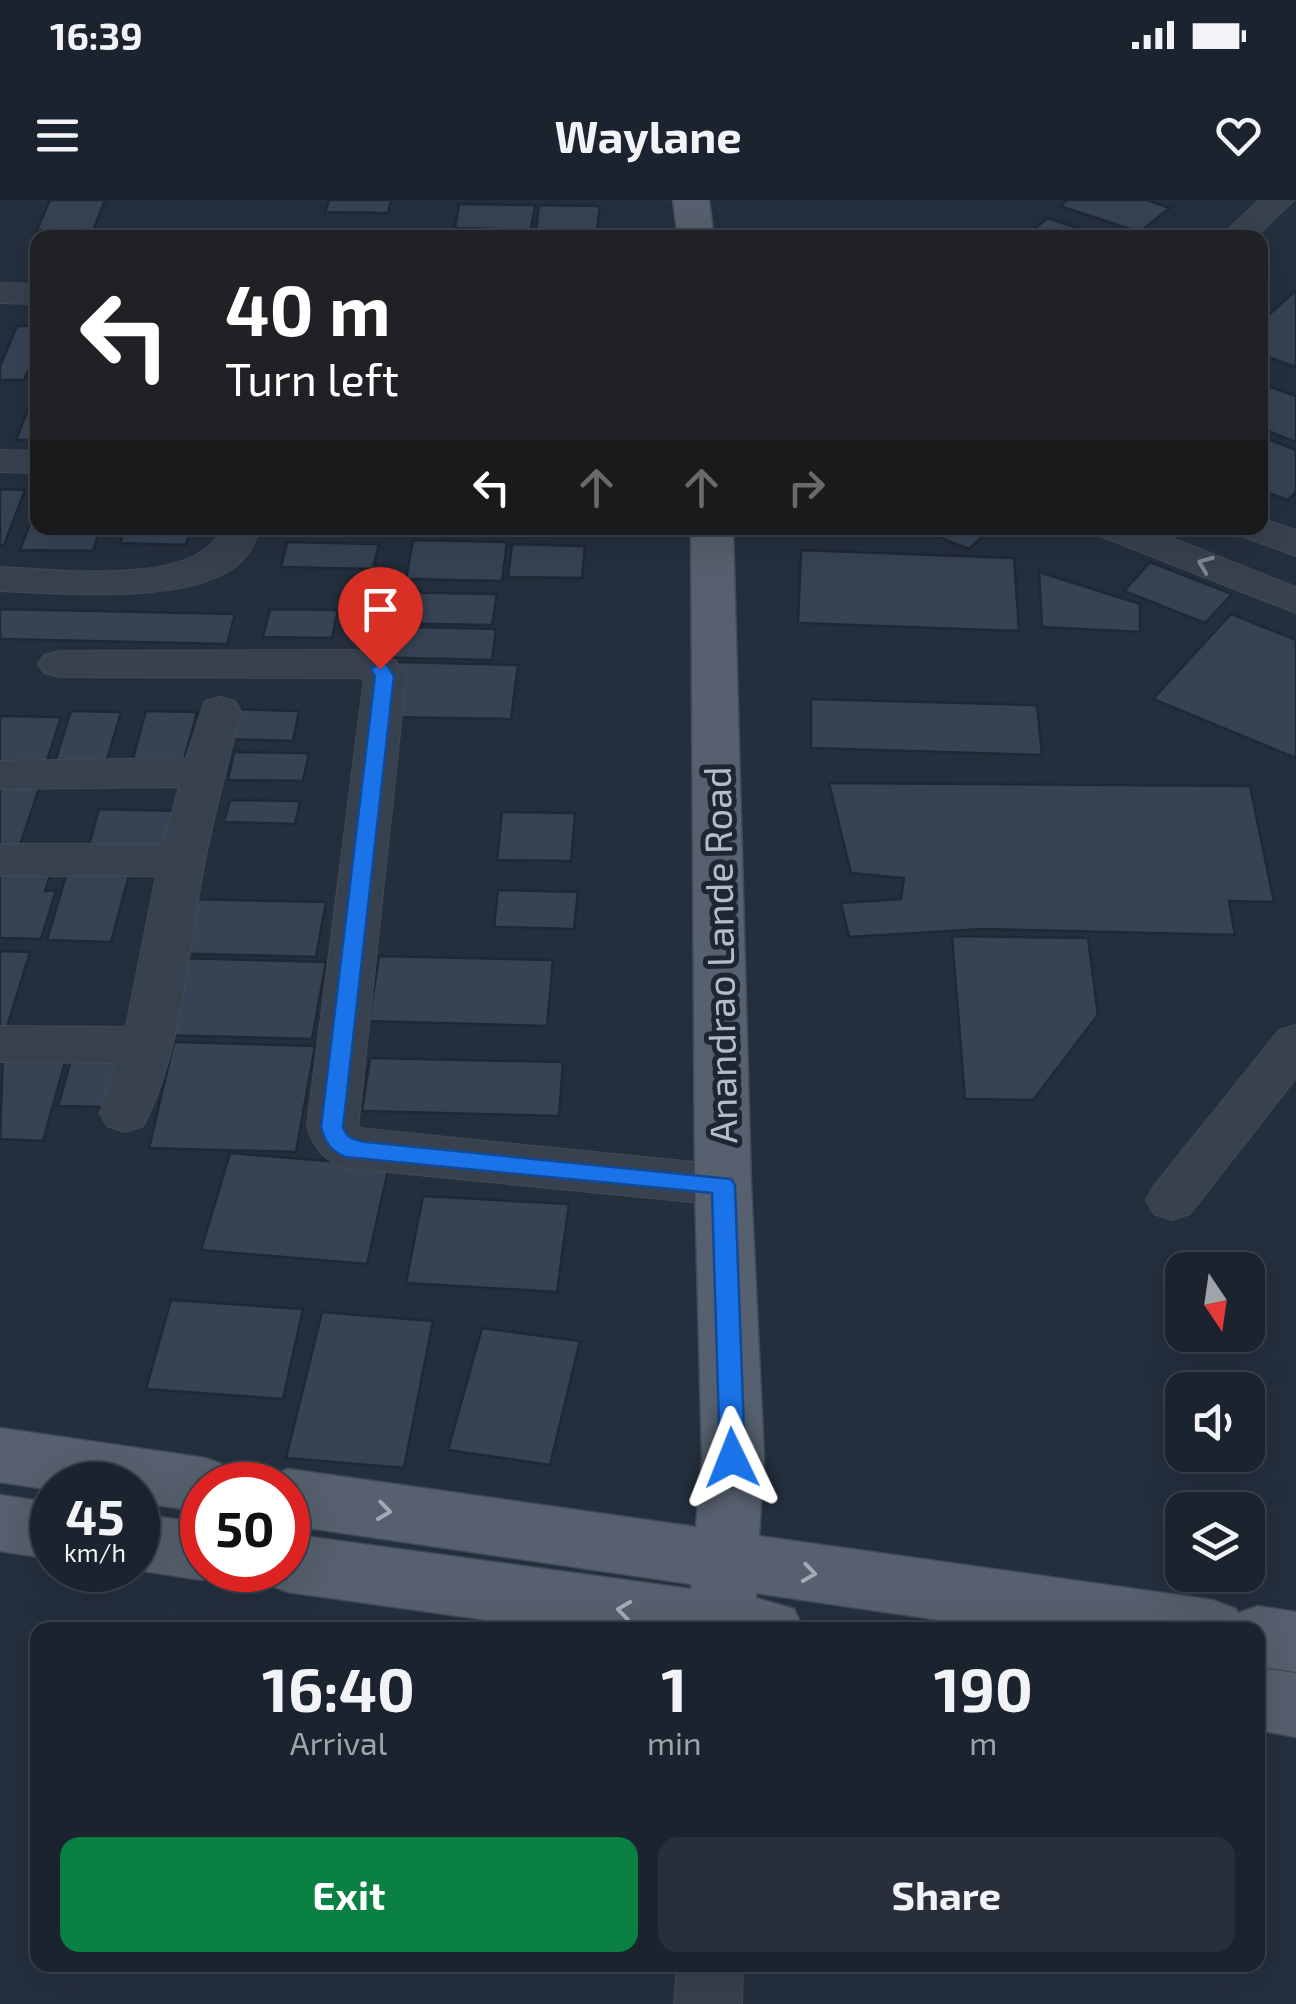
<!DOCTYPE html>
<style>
body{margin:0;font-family:"Exo 2",sans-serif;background:#282f3a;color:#f1f3f6;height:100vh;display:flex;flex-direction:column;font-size:38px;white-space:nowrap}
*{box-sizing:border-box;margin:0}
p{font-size:32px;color:#a0a4aa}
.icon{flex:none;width:55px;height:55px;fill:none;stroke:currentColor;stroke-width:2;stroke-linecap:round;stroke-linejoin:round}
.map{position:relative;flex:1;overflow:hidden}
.panel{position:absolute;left:30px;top:1422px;width:1235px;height:350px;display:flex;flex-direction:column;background:#1b232e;border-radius:20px;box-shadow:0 10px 40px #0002,0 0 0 2px #39404a}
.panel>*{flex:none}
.hud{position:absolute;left:30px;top:30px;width:1238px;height:305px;border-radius:20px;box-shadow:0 10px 40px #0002,0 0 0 2px #39404a;background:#202124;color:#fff;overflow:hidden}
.needle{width:65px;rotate:167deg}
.buttons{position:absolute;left:1165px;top:1052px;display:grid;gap:20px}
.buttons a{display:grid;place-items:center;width:100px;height:100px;border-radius:20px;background:#1b232e;box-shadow:0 10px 40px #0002,0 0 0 2px #39404a;font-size:50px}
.speed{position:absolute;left:30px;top:1262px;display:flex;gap:20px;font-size:50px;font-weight:700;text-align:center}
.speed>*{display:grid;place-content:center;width:130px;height:130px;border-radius:50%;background:#1b232e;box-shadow:0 10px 40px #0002,0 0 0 2px #39404a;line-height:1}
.speed small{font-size:25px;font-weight:400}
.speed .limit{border:15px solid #d22;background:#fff;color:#111}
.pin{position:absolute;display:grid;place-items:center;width:85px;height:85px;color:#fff;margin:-102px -42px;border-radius:50% 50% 50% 0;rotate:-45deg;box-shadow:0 0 10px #0007}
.pin .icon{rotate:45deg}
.me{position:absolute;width:110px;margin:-55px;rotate:358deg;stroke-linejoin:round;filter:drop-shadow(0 0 8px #0008)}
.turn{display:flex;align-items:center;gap:35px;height:210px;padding:0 30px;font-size:45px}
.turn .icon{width:130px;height:130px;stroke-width:2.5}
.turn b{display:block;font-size:70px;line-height:85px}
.lanes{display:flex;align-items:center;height:95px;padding:0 30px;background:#0003;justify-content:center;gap:50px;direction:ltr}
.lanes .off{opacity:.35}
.eta{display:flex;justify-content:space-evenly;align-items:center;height:170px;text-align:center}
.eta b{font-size:60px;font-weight:700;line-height:70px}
.button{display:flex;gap:20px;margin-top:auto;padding:20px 30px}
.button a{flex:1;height:115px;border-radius:20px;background:#0b8043;color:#fff;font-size:40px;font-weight:700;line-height:115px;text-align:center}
.button a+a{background:#282f3a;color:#f1f3f6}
.status{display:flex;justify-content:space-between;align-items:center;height:70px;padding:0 50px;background:#1b232e;direction:ltr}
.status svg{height:28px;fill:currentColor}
header{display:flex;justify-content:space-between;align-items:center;height:130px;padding:0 30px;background:#1b232e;font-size:45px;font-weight:700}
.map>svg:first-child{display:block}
</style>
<div class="status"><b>16:39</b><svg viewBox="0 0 49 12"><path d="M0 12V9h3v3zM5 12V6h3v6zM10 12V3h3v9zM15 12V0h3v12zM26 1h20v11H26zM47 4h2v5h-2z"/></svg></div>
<header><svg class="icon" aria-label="menu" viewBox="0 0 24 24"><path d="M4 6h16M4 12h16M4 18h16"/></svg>Waylane<svg class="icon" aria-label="heart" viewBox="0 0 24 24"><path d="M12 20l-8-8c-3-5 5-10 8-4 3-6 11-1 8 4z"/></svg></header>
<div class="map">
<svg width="1296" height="1804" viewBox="0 0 1296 1804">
<rect width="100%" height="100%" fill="#242f3e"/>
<g fill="#364354" stroke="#1f2835" stroke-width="2.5">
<polygon points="50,0 105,0 93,31 37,30"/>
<polygon points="329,0 391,0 388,13 325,12"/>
<polygon points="1067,0 1147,0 1170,8 1139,32 1060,6"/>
<polygon points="459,4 535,5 531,30 455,28"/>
<polygon points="539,5 600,6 597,31 536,30"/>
<polygon points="1048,18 1106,38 1022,38"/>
<polygon points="1296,90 1296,167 1260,154 1260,123"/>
<polygon points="17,126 38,126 38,167 30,167 24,180 0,180 0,166"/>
<polygon points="1260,183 1296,196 1296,242 1260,228"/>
<polygon points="35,191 38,240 16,240"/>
<polygon points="1260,236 1296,250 1296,292 1288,300 1260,290"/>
<polygon points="0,289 25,290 4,345 0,345"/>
<polygon points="38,303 38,328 101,328 93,351 20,350"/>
<polygon points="125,328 191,328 186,345 120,343"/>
<polygon points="916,328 992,328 969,349"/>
<polygon points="413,340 507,342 502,381 406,379"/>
<polygon points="287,342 379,344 373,369 281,367"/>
<polygon points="512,344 585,346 582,378 508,377"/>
<polygon points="801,350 1014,358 1019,431 798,423"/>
<polygon points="1150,362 1232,394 1205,423 1124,391"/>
<polygon points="1039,372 1140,404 1140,432 1042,427"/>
<polygon points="378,392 497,394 492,425 372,423"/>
<polygon points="0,409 235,414 227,444 0,439"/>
<polygon points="270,409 338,410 332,438 263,437"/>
<polygon points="1231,414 1296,440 1296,558 1153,499"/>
<polygon points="373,426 496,429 492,460 368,457"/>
<polygon points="397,462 518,465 511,519 388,517"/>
<polygon points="811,499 1037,505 1042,555 811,548"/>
<polygon points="233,509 299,511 293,541 226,539"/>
<polygon points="71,511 121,512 106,563 55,562"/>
<polygon points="146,511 197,512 183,563 132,562"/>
<polygon points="0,516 61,517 46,564 0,563"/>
<polygon points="234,552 309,553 303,581 228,580"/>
<polygon points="829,583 1250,586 1274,702 1229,701 1235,735 983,729 849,737 841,703 901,699 904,678 851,673"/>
<polygon points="0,585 40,586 20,645 0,644"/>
<polygon points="230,600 300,601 295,624 224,622"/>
<polygon points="99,609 176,611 165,651 88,649"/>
<polygon points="502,612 575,613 571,661 497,660"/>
<polygon points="0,664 53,666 45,691 56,690 41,739 0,738"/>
<polygon points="68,669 130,671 111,742 47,740"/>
<polygon points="498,690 578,692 574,729 494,727"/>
<polygon points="181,699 326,702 316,757 168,753"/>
<polygon points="952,736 1088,738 1098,815 1033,900 965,899"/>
<polygon points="0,751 30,752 4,837 0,837"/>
<polygon points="379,756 553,760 547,826 369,821"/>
<polygon points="177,758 326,762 312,839 158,835"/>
<polygon points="174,842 315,846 296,952 149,948"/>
<polygon points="3,854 67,855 43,941 0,939"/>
<polygon points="72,857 120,858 107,907 58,906"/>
<polygon points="370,858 563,862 559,916 362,911"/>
<polygon points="230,953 389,966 367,1064 201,1050"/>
<polygon points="423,996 569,1004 557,1092 406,1083"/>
<polygon points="171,1100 303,1109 283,1199 146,1189"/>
<polygon points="322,1112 433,1121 404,1268 286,1258"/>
<polygon points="482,1128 580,1141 550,1265 448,1250"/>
</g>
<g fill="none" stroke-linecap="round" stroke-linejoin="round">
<defs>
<g id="minor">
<polygon points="1259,0 1294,0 1255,38 1219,38"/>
<polygon points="0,83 38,84 38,104 0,103"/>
<polygon points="0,250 38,251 38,273 0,272"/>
<polygon points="1260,318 1296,330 1296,356 1241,336 1236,328 1260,328"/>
<path d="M 222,328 L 260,328 C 254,346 246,361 229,371 C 175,404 62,393 0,391 L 0,367 C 54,369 199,388 222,328 Z"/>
<polygon points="1095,328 1147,328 1296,387 1296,413 1100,336"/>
<path d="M 354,450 L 395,460 L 406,476 L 358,928 L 723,965 L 741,971 L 749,985 L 741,999 L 723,1005 L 346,968 C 323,960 315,949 307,927 L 364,478 L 59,477 L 44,473 L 38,464 L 44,455 L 59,451 Z"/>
<path d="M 220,497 L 235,501 L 241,511 C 228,563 214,613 204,666 C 188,747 182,854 143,926 L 125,932 L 107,926 L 100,913 L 117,863 L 0,862 L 0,826 L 126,827 L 156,676 L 0,676 L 0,644 L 163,644 L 179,587 L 0,589 L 0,561 L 186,558 L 205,501 Z"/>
<polygon points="1296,825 1296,878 1190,1014 1172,1020 1154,1014 1146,1000 1154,986 1279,830"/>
<polygon points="677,1765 743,1765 742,1804 674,1804"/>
</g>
<g id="major">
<polygon points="673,0 709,0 714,38 678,38"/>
<polygon points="691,328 733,328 751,985 764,1258 759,1336 1213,1400 1236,1409 1238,1413 1258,1406 1296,1412 1296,1472 1258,1466 1258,1430 1008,1430 756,1393 756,1398 794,1409 804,1430 558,1430 288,1392 265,1383 259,1370 288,1370 288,1334 691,1389 691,1384 288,1325 288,1285 262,1285 266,1278 288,1269 696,1327 702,1258 695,985"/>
<polygon points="0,1228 205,1258 227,1266 237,1285 202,1285 202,1312 138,1302 138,1285 52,1285 52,1290 0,1282"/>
<polygon points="0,1295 52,1303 52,1359 0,1351"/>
<polygon points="138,1314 202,1323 202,1370 225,1371 202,1380 137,1370"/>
<polygon points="1258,1468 1296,1473 1296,1537 1258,1530"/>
</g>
</defs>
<use href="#minor" stroke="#414a57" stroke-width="2"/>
<use href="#major" stroke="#414a57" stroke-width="3"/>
<use href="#minor" fill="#38414e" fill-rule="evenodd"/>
<use href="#major" fill="#56606e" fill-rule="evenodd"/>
</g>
<defs><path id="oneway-chevron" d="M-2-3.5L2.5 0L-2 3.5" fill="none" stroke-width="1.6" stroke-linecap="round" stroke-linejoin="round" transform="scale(2.5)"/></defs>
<use stroke="#7c8592" href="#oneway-chevron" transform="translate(1205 364) rotate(-158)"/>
<g stroke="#a1aab7">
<use href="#oneway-chevron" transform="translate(384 1311) rotate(8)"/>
<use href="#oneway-chevron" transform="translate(809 1373) rotate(8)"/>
<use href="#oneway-chevron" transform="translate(624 1410) rotate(-172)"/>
</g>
<path fill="#1a73e8" stroke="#114b97" stroke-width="2.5" d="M 380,463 L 387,465 L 394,476 L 343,927 C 347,939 355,940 366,942 L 731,979 L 735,985 L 745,1258 L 742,1266 L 732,1269 L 723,1266 L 720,1258 L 712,993 L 346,957 C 331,952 325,942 321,927 L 375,476 L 371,469 Z"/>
<g text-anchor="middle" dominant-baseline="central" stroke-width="10" stroke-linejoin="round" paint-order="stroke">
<g font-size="38" fill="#b4bcc9" stroke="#1d2633">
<text transform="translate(719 755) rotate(-91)">Anandrao Lande Road</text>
</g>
</g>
</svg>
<div class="buttons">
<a><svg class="needle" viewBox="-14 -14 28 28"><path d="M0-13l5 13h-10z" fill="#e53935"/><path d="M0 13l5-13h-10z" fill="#a0a4aa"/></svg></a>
<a><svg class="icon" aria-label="sound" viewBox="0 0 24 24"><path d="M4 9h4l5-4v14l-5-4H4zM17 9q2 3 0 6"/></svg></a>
<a><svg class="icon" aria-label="layers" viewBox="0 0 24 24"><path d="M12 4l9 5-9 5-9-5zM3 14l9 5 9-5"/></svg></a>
</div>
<div class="speed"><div>45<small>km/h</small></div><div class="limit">50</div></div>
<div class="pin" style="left:380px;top:469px;background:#d93025"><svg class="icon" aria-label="arrive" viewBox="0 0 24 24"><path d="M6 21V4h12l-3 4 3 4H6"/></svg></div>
<svg class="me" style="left:732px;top:1258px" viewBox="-20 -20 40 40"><path d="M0-17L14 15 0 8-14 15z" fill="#1a73e8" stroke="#fff" stroke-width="4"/></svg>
<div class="hud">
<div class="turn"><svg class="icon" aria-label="left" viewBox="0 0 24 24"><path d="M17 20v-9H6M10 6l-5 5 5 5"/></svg><div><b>40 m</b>Turn left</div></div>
<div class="lanes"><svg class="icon" aria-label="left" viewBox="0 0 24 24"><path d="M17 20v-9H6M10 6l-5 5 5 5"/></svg><svg class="icon off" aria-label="ahead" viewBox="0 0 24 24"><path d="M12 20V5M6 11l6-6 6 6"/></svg><svg class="icon off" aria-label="ahead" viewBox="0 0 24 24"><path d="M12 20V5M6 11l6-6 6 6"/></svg><svg class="icon off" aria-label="right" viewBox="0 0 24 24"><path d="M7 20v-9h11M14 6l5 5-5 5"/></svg></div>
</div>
<section class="panel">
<div class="eta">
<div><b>16:40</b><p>Arrival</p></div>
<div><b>1</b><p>min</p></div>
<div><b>190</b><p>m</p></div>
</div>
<div class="button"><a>Exit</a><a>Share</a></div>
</section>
</div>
